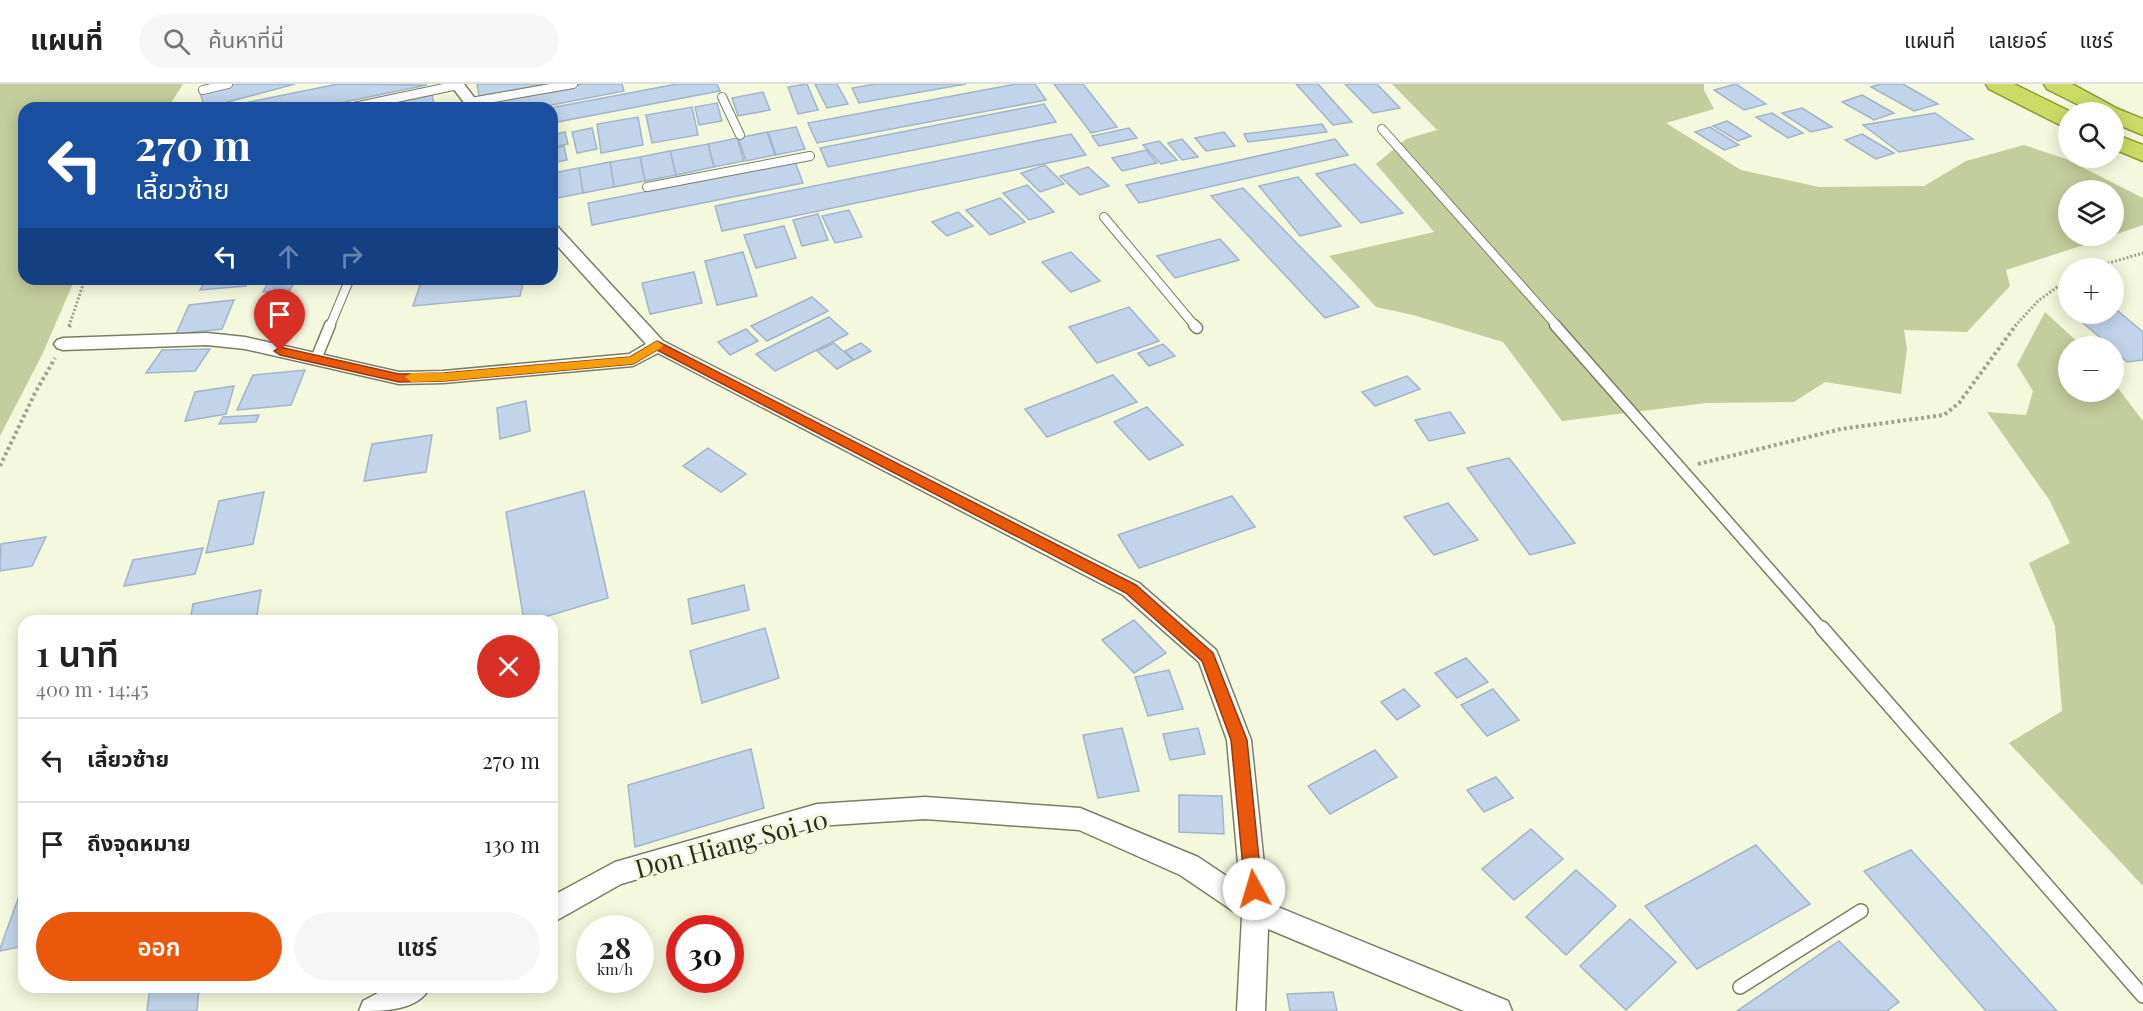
<!DOCTYPE html>
<html lang="th">
<meta charset="utf-8">
<style>
body{margin:0;font-family:"Playfair Display","Noto Sans Thai",serif;background:#f6f6f6;color:#222;height:100vh;display:flex;flex-direction:column;font-size:22px;white-space:nowrap}
*{box-sizing:border-box;margin:0}
p{font-size:20px;color:#767676}
.icon{flex:none;width:33px;height:33px;fill:none;stroke:currentColor;stroke-width:2;stroke-linecap:round;stroke-linejoin:round}
.map{position:relative;flex:1;overflow:hidden}
.side{position:absolute;left:18px;top:531px;width:540px;height:378px;display:flex;flex-direction:column;background:#fff;border-radius:18px;box-shadow:0 3px 15px #0003}
.side>*{flex:none}
.guide{position:absolute;left:18px;top:18px;width:540px;height:183px;border-radius:18px;box-shadow:0 3px 15px #0003;background:#1a4fa0;color:#fff;overflow:hidden}
.controls{position:absolute;left:2058px;top:18px;display:grid;gap:12px}
.controls a{display:grid;place-items:center;width:66px;height:66px;border-radius:50%;background:#fff;box-shadow:0 3px 15px #0003;font-size:30px}
.speed{position:absolute;left:576px;top:831px;display:flex;gap:12px;font-size:30px;font-weight:700;text-align:center}
.speed>*{display:grid;place-content:center;width:78px;height:78px;border-radius:50%;background:#fff;box-shadow:0 3px 15px #0003;line-height:1}
.speed small{font-size:15px;font-weight:400}
.speed .limit{border:9px solid #d22;background:#fff;color:#111}
.pin{position:absolute;display:grid;place-items:center;width:51px;height:51px;color:#fff;margin:-62px -26px;border-radius:50% 50% 50% 0;rotate:-45deg;box-shadow:0 0 6px #0007}
.pin .icon{rotate:45deg}
.me{position:absolute;width:66px;margin:-33px;rotate:354deg;stroke-linejoin:round;filter:drop-shadow(0 0 4px #0008)}
.turn{display:flex;align-items:center;gap:21px;height:126px;padding:0 18px;font-size:27px}
.turn .icon{width:78px;height:78px;stroke-width:2.5}
.turn b{display:block;font-size:42px;line-height:51px}
.lanes{display:flex;align-items:center;height:57px;padding:0 18px;background:#0003;justify-content:center;gap:30px;direction:ltr}
.lanes .off{opacity:.35}
.round{display:grid;place-items:center;flex:none;width:63px;height:63px;border-radius:32px;background:#f6f6f6}
.headline{display:flex;align-items:center;justify-content:space-between;height:102px;padding:0 18px}
h1{font-size:36px;font-weight:600;line-height:45px}
.action{display:flex;gap:12px;margin-top:auto;padding:12px 18px}
.action a{flex:1;height:69px;border-radius:36px;background:#ea580c;color:#fff;font-size:24px;font-weight:600;line-height:69px;text-align:center}
.action a+a{background:#f6f6f6;color:#222}
ul{padding:0;list-style:none}
li{display:flex;align-items:center;gap:18px;height:84px;padding:0 18px;border-top:2px solid #e0e0e0}
li div{flex:1}
li b{display:block;font-size:22px}
li em{font-style:normal}
header{display:flex;align-items:center;gap:36px;box-sizing:border-box;height:84px;padding:0 30px;background:#fff;border-bottom:2px solid #e0e0e0}
header strong{font-size:28px}
nav{display:flex;gap:33px;margin-inline-start:auto;font-size:21px}
.search{width:420px;height:54px;background:#f6f6f6;display:flex;align-items:center;gap:15px;box-sizing:border-box;padding:0 21px;border-radius:33px;color:#767676;font-size:22px}
.map>svg:first-child{display:block}
</style>
<header>
<strong>แผนที่</strong>
<div class="search"><svg class="icon" aria-label="search" viewBox="0 0 24 24"><circle cx="10" cy="10" r="6"/><path d="M15 15l6 6"/></svg>ค้นหาที่นี่</div>
<nav><a>แผนที่</a><a>เลเยอร์</a><a>แชร์</a></nav>
</header>
<div class="map">
<svg width="2143" height="927" viewBox="0 0 2143 927">
<rect width="100%" height="100%" fill="#f4f9dd"/>
<g fill="#c4cd9c">
<polygon points="0,0 183,0 168,24 24,24 24,195 75,195 42,271 0,352"/>
<polygon points="1392,0 1704,0 1704,6 1714,25 1666,39 1741,86 1819,103 1924,102 1966,77 2024,61 2066,75 2143,114 2143,141 2114,151 2114,106 2068,106 2068,152 2112,152 2006,186 2010,202 1967,248 1904,246 1907,265 1901,310 1825,298 1794,318 1706,319 1562,337 1503,258 1413,231 1376,223 1329,172 1434,148 1376,80 1406,55 1437,46"/>
<polygon points="2045,228 2082,262 2068,262 2068,308 2114,308 2114,299 2143,337 2143,802 2009,659 2062,627 2055,542 2029,479 2070,459 2050,417 1987,328 2026,331 2033,307 2017,281"/>
</g>
<g fill="#c1d4ea" stroke="#a1b4c9" stroke-width="1.5">
<polygon points="233,0 295,0 205,24 200,9"/>
<polygon points="338,0 427,1 315,24 220,24"/>
<polygon points="477,0 546,0 479,12"/>
<polygon points="583,0 622,0 624,7 537,24 493,24 492,17"/>
<polygon points="677,0 717,0 720,7 552,39 552,24 550,24"/>
<polygon points="807,0 818,26 798,30 788,3"/>
<polygon points="815,0 837,0 848,20 827,24"/>
<polygon points="876,0 966,0 859,19 852,4"/>
<polygon points="1016,0 1035,0 1046,16 817,59 808,39"/>
<polygon points="1054,0 1083,0 1117,43 1091,49"/>
<polygon points="1296,0 1318,0 1352,38 1333,41"/>
<polygon points="1345,0 1377,0 1400,24 1373,29"/>
<polygon points="1736,0 1766,20 1744,26 1714,6"/>
<polygon points="1880,0 1903,0 1938,20 1914,27 1871,3"/>
<polygon points="763,8 770,26 738,32 732,14"/>
<polygon points="432,11 435,24 369,24"/>
<polygon points="1862,11 1894,29 1874,36 1842,18"/>
<polygon points="717,19 722,37 699,41 695,23"/>
<polygon points="1044,20 1056,38 828,83 820,64"/>
<polygon points="692,23 698,51 652,59 646,31"/>
<polygon points="1802,24 1832,43 1811,48 1782,29"/>
<polygon points="1772,29 1803,49 1788,54 1756,33"/>
<polygon points="1935,29 1973,55 1899,68 1863,41"/>
<polygon points="638,33 643,61 601,69 597,40"/>
<polygon points="1727,37 1751,52 1738,57 1713,42"/>
<polygon points="1322,40 1327,48 1248,58 1244,50"/>
<polygon points="796,43 805,65 776,71 768,48"/>
<polygon points="1710,43 1739,61 1724,66 1695,48"/>
<polygon points="592,44 597,65 577,69 572,48"/>
<polygon points="1129,44 1137,54 1099,62 1092,52"/>
<polygon points="565,48 568,60 552,63 552,51"/>
<polygon points="767,48 775,71 746,77 738,54"/>
<polygon points="1224,48 1235,62 1206,67 1195,54"/>
<polygon points="1071,50 1086,71 722,147 715,122"/>
<polygon points="1862,50 1894,69 1876,75 1845,56"/>
<polygon points="737,54 744,77 714,83 708,60"/>
<polygon points="1182,55 1198,73 1182,76 1168,59"/>
<polygon points="1335,55 1348,71 1139,119 1126,101"/>
<polygon points="1159,57 1177,76 1161,80 1143,61"/>
<polygon points="708,60 714,83 676,91 670,67"/>
<polygon points="564,62 567,76 552,79 552,65"/>
<polygon points="1146,66 1157,79 1122,87 1112,74"/>
<polygon points="670,67 676,91 645,97 640,73"/>
<polygon points="640,73 645,97 614,103 610,78"/>
<polygon points="610,78 614,103 583,109 579,84"/>
<polygon points="795,78 803,99 592,141 588,119"/>
<polygon points="1355,80 1403,129 1361,139 1316,90"/>
<polygon points="1045,81 1064,100 1040,108 1021,89"/>
<polygon points="1088,83 1109,102 1080,111 1060,92"/>
<polygon points="579,84 583,109 552,115 552,89"/>
<polygon points="1298,93 1341,142 1300,152 1259,102"/>
<polygon points="1027,101 1054,128 1029,136 1003,109"/>
<polygon points="1243,104 1359,223 1325,234 1211,112"/>
<polygon points="1000,114 1025,138 990,151 966,126"/>
<polygon points="849,126 862,153 835,159 822,132"/>
<polygon points="958,128 973,142 947,152 932,138"/>
<polygon points="818,130 828,156 802,162 793,136"/>
<polygon points="784,142 796,174 756,184 744,151"/>
<polygon points="1220,155 1239,176 1175,194 1157,172"/>
<polygon points="743,168 757,212 717,221 705,177"/>
<polygon points="1071,168 1100,197 1071,208 1042,178"/>
<polygon points="694,188 702,219 650,230 642,199"/>
<polygon points="249,195 246,202 200,206 205,197"/>
<polygon points="422,195 524,195 520,212 413,222"/>
<polygon points="295,198 289,207 263,208 268,199"/>
<polygon points="812,213 828,227 767,257 751,242"/>
<polygon points="234,216 222,245 176,250 189,221"/>
<polygon points="1129,223 1159,257 1097,279 1069,243"/>
<polygon points="2118,227 2143,248 2143,276 2127,278 2114,266 2114,262 2110,262 2076,233"/>
<polygon points="829,233 848,250 775,287 756,270"/>
<polygon points="746,245 758,257 730,271 718,258"/>
<polygon points="834,259 853,276 837,285 817,267"/>
<polygon points="861,259 871,267 854,276 845,267"/>
<polygon points="1163,260 1175,272 1149,282 1138,269"/>
<polygon points="210,265 195,287 146,289 162,266"/>
<polygon points="305,286 291,321 237,326 253,291"/>
<polygon points="1113,291 1137,318 1047,353 1025,325"/>
<polygon points="1407,292 1420,305 1375,322 1362,308"/>
<polygon points="234,302 226,330 185,337 195,308"/>
<polygon points="526,317 530,347 500,355 497,324"/>
<polygon points="1147,323 1183,361 1149,376 1114,338"/>
<polygon points="1450,328 1465,349 1429,357 1415,336"/>
<polygon points="259,331 256,338 219,340 223,333"/>
<polygon points="432,351 426,388 364,397 372,360"/>
<polygon points="708,364 746,390 721,408 683,382"/>
<polygon points="1509,374 1575,459 1530,471 1467,384"/>
<polygon points="584,407 608,514 531,537 524,537 506,428"/>
<polygon points="264,408 253,460 206,469 219,417"/>
<polygon points="1232,412 1255,443 1139,484 1118,451"/>
<polygon points="1448,419 1478,456 1434,471 1404,433"/>
<polygon points="46,453 32,482 0,487 1,460"/>
<polygon points="203,464 195,490 124,502 133,476"/>
<polygon points="744,501 749,526 692,540 688,515"/>
<polygon points="261,506 256,537 190,537 193,520"/>
<polygon points="1134,536 1166,569 1134,589 1102,556"/>
<polygon points="765,544 779,594 702,619 690,567"/>
<polygon points="1466,574 1488,598 1457,614 1435,589"/>
<polygon points="1169,586 1183,625 1148,632 1135,593"/>
<polygon points="1404,605 1420,622 1397,636 1381,618"/>
<polygon points="1493,605 1519,636 1487,652 1461,621"/>
<polygon points="1122,644 1139,707 1098,714 1083,651"/>
<polygon points="1198,644 1205,670 1170,676 1163,650"/>
<polygon points="751,665 764,724 635,763 628,701"/>
<polygon points="1375,666 1397,693 1330,730 1308,702"/>
<polygon points="1496,693 1513,714 1484,728 1467,706"/>
<polygon points="1179,711 1222,712 1224,750 1179,748"/>
<polygon points="1531,745 1563,775 1514,816 1482,785"/>
<polygon points="1756,761 1810,820 1697,885 1645,822"/>
<polygon points="1911,766 2057,927 1986,927 1864,787"/>
<polygon points="1576,786 1616,822 1566,871 1526,833"/>
<polygon points="24,798 24,862 0,867 0,865"/>
<polygon points="1630,835 1676,878 1626,926 1580,882"/>
<polygon points="1839,857 1899,918 1887,927 1737,927"/>
<polygon points="150,903 199,903 197,927 147,927"/>
<polygon points="1333,908 1337,927 1290,927 1287,910"/>
</g>
<g fill="none" stroke-linecap="round" stroke-linejoin="round">
<defs>
<g id="service-far2">
<polyline points="203,6 228,0"/>
<polyline points="722,13 740,51"/>
<polyline points="471,18 573,0"/>
<polyline points="349,24 458,1"/>
<polyline points="1382,45 1557,242"/>
<polyline points="647,103 810,72"/>
<polyline points="1104,133 1195,242"/>
<polyline points="330,242 348,199"/>
</g>
<g id="service-far1">
<polyline points="1194,241 1197,244"/>
<polyline points="1555,241 1823,546"/>
<polyline points="316,275 330,241"/>
</g>
<g id="service">
<polyline points="1822,544 2143,912"/>
<polyline points="1740,903 1861,827"/>
</g>
<g id="minor">
<polygon points="450,0 464,0 482,24 468,24"/>
<polygon points="552,141 558,143 663,257 1139,499 1216,566 1219,573 1251,656 1268,819 1508,917 1512,927 1464,927 1268,845 1265,927 1237,927 1242,833 1180,791 1079,746 925,735 817,742 621,800 552,839 552,812 615,778 817,720 925,713 1080,724 1198,773 1240,801 1227,656 1199,578 1123,511 658,269 633,282 443,299 399,300 245,265 207,261 63,266 57,264 54,260 57,256 63,254 207,249 245,253 399,288 443,287 629,270 646,260 552,156"/>
<path d="M 389,903 L 430,903 C 418,927 384,927 359,927 L 363,917 Z"/>
</g>
<g id="trunk">
<polygon points="1986,0 2014,0 2071,28 2068,28 2068,43 2060,41 1989,5"/>
<polygon points="2044,0 2072,0 2118,25 2143,35 2143,51 2114,39 2114,28 2093,28 2047,5"/>
<polygon points="2114,50 2143,61 2143,77 2114,65"/>
</g>
</defs>
<use href="#service-far2" stroke="#7a7e65" stroke-width="10"/>
<use href="#service-far1" stroke="#7a7e65" stroke-width="13"/>
<use href="#service" stroke="#7a7e65" stroke-width="16"/>
<use href="#minor" stroke="#7a7e65" stroke-width="3"/>
<use href="#trunk" stroke="#8c9936" stroke-width="3"/>
<g stroke="#a0a38f" stroke-width="3" stroke-dasharray="2 2" stroke-linecap="butt">
<polyline points="2092,184 2143,169"/>
<polyline points="69,242 85,195"/>
<polyline points="2015,242 2038,217 2068,195"/>
</g>
<g stroke="#a0a38f" stroke-width="4" stroke-dasharray="3 3" stroke-linecap="butt">
<polyline points="69,243 70,241"/>
<polyline points="1698,380 1841,345 1944,331 1959,319 2016,241"/>
<polyline points="0,382 35,309 55,274"/>
</g>
<use href="#service-far2" stroke="#fff" stroke-width="8"/>
<use href="#service-far1" stroke="#fff" stroke-width="10"/>
<use href="#service" stroke="#fff" stroke-width="13"/>
<use href="#minor" fill="#fff" fill-rule="evenodd"/>
<use href="#trunk" fill="#ccdb66" fill-rule="evenodd"/>
</g>
<polygon fill="#ea580c" stroke="#983908" stroke-width="1.5" points="657,257 1136,501 1213,569 1247,656 1262,805 1260,811 1254,813 1248,811 1245,805 1231,656 1202,577 1126,509 657,266 633,280 444,297 399,298 280,271 274,267 280,263 399,290 444,289 630,273"/>
<polygon fill="#f59e0b" points="657,257 663,261 661,264 633,280 444,297 411,298 405,293 411,289 444,289 630,273"/>
<g text-anchor="middle" dominant-baseline="central" stroke-width="6" stroke-linejoin="round" paint-order="stroke">
<g font-size="26" fill="#2c2e24" stroke="#f4f9dd">
<text transform="translate(731 759) rotate(-15)">Don Hiang Soi 10</text>
</g>
</g>
</svg>
<div class="controls">
<a><svg class="icon" aria-label="search" viewBox="0 0 24 24"><circle cx="10" cy="10" r="6"/><path d="M15 15l6 6"/></svg></a>
<a><svg class="icon" aria-label="layers" viewBox="0 0 24 24"><path d="M12 4l9 5-9 5-9-5zM3 14l9 5 9-5"/></svg></a>
<a>+</a>
<a>−</a>
</div>
<div class="speed"><div>28<small>km/h</small></div><div class="limit">30</div></div>
<div class="pin" style="left:280px;top:267px;background:#d93025"><svg class="icon" aria-label="arrive" viewBox="0 0 24 24"><path d="M6 21V4h12l-3 4 3 4H6"/></svg></div>
<svg class="me" style="left:1254px;top:805px" viewBox="-20 -20 40 40"><circle r="19" fill="#fff"/><path d="M0-13L10 11 0 6-10 11z" fill="#ea580c"/></svg>
<div class="guide">
<div class="turn"><svg class="icon" aria-label="left" viewBox="0 0 24 24"><path d="M17 20v-9H6M10 6l-5 5 5 5"/></svg><div><b>270 m</b>เลี้ยวซ้าย</div></div>
<div class="lanes"><svg class="icon" aria-label="left" viewBox="0 0 24 24"><path d="M17 20v-9H6M10 6l-5 5 5 5"/></svg><svg class="icon off" aria-label="ahead" viewBox="0 0 24 24"><path d="M12 20V5M6 11l6-6 6 6"/></svg><svg class="icon off" aria-label="right" viewBox="0 0 24 24"><path d="M7 20v-9h11M14 6l5 5-5 5"/></svg></div>
</div>
<section class="side">
<div class="headline"><div><h1>1 นาที</h1><p>400 m · 14:45</p></div><a class="round" style="background:#d93025;color:#fff"><svg class="icon" aria-label="close" viewBox="0 0 24 24"><path d="M6 6l12 12M18 6L6 18"/></svg></a></div>
<ul>
<li><svg class="icon" aria-label="left" viewBox="0 0 24 24"><path d="M17 20v-9H6M10 6l-5 5 5 5"/></svg><div><b>เลี้ยวซ้าย</b></div><em>270 m</em></li>
<li><svg class="icon" aria-label="arrive" viewBox="0 0 24 24"><path d="M6 21V4h12l-3 4 3 4H6"/></svg><div><b>ถึงจุดหมาย</b></div><em>130 m</em></li>
</ul>
<div class="action"><a>ออก</a><a>แชร์</a></div>
</section>
</div>
